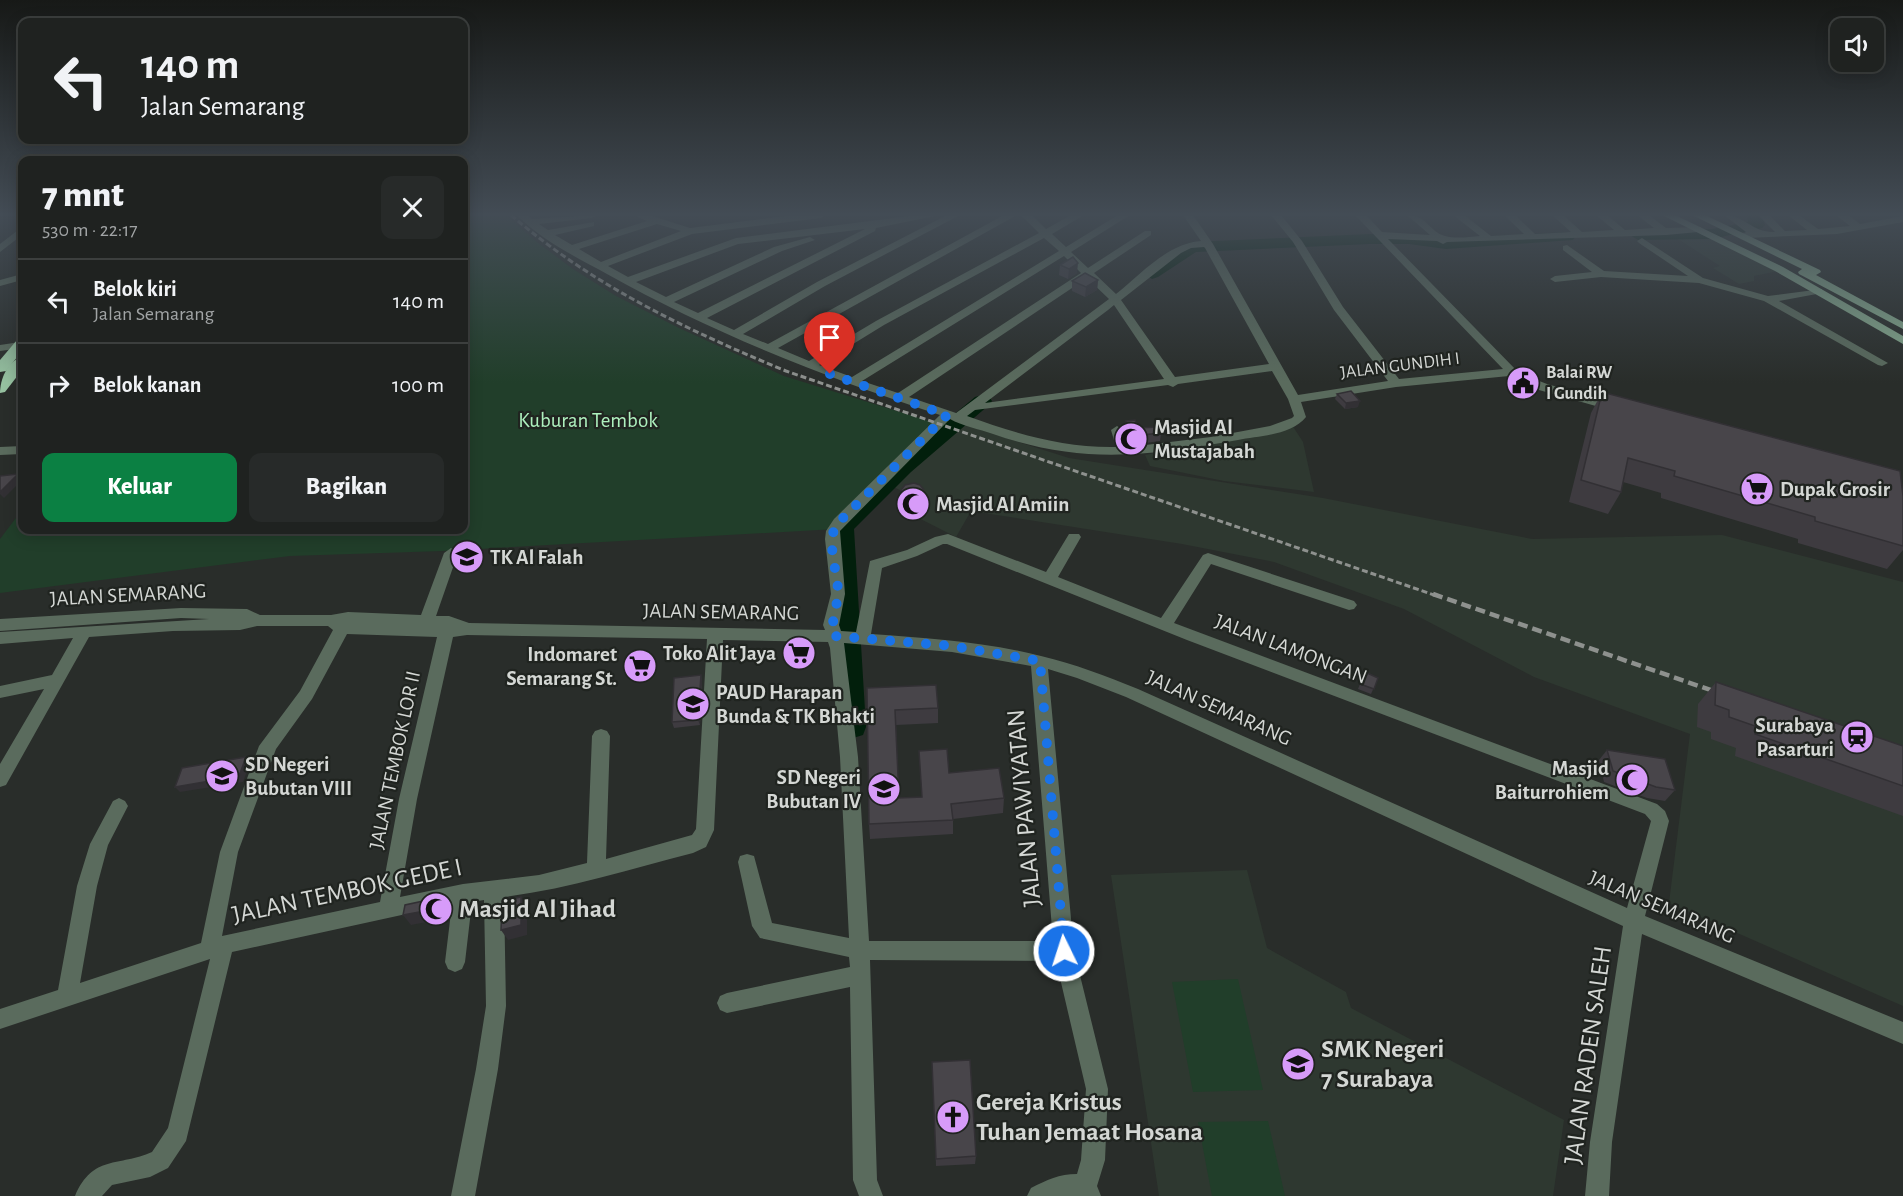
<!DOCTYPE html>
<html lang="id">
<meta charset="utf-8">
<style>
body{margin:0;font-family:"Alegreya Sans",sans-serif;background:#272a29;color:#f1f3f6;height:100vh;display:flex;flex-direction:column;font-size:22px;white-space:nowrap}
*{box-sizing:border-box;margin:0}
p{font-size:20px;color:#a1a4a5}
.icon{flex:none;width:33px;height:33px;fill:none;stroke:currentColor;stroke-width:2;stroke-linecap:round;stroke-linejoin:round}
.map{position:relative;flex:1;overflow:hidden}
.sheet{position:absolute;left:18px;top:156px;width:450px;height:378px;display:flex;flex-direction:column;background:#1f2220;border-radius:12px;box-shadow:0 3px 15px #0003,0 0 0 2px #3c3f3e}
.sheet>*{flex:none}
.top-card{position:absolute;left:18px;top:18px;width:450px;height:126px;border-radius:12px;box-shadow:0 3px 15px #0003,0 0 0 2px #3c3f3e;background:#1f2220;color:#f1f3f6;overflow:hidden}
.fabs{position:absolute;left:1830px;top:18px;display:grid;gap:12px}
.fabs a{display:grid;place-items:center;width:54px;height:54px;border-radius:12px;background:#1f2220;box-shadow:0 3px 15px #0003,0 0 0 2px #3c3f3e;font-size:30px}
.pin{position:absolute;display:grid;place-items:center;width:51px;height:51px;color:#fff;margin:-62px -26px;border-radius:50% 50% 50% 0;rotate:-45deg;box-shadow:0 0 6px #0007}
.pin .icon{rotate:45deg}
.me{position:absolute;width:66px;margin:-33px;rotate:356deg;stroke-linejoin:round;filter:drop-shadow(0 0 4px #0008)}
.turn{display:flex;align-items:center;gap:21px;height:126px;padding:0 24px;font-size:27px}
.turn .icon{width:78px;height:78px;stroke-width:2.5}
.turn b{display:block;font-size:42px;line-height:51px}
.round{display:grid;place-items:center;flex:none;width:63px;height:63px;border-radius:12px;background:#272a29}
.overview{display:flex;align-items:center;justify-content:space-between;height:102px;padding:0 24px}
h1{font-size:36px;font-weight:800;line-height:45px}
.cta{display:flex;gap:12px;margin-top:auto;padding:12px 24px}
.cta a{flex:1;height:69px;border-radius:12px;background:#0b8043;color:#fff;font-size:24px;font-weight:800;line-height:69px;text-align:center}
.cta a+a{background:#272a29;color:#f1f3f6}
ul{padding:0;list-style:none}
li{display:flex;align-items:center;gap:18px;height:84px;padding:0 24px;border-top:2px solid #3c3f3e}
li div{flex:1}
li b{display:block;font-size:22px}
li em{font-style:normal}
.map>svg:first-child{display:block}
</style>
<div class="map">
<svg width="1903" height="1196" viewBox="0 0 1903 1196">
<rect width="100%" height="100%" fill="#292d2a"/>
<g fill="#2e3830">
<polygon points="1707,235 1778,271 1754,276 1754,281 1739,284 1713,268 1720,266 1678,239"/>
<polygon points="959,423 1069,458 1323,498 1532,539 1722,535 1903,582 1903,1006 1669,903 1690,734 1534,677 1404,609 1274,562 1182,544 971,511 956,537 895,506 909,494 891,486"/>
<polygon points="1292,425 1303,442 1314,492 1224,481 1150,466 1145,455"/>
<polygon points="1247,870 1267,948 1346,992 1351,1008 1564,1120 1553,1196 1159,1196 1111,875"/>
</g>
<g fill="#213e2a">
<polygon points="464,215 506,215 538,243 573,269 616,296 679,328 784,376 945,426 836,529 443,551 290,556 0,593 0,539 22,510 22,530 464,530"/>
<polygon points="1238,979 1263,1090 1193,1092 1172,982"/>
<polygon points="1268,1121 1285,1196 1212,1196 1198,1122"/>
</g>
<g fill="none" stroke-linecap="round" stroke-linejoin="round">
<g fill="#021f0c" fill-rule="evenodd">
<polygon points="1747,215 1762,215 1765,225 1762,228 1712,239 1638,240 1630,235 1638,230 1712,229 1748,222"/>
<polygon points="1567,232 1575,237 1573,240 1446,249 1409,244 1370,244 1196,252 1158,277 1152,279 1144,274 1186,244 1192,242 1370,234 1409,234 1446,239"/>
<polygon points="982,395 989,397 992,401 989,405 911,472 854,529 866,727 863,735 853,738 843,735 840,727 832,527 897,462 975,397"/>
</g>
<g fill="#5a6b5d" fill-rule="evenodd">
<path d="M 517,215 L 528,215 L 532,219 L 597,215 L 592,218 L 539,224 L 548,230 L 594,222 L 594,226 L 555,235 L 572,245 L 647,221 L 633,215 L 649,215 L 690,228 L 795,215 L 826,215 L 821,218 L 692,234 L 608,266 L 628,277 L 736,238 L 917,215 L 940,215 L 876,228 L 875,231 L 707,318 L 734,330 L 817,282 L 947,215 L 960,215 L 825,286 L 743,334 L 768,344 L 1004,215 L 1017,215 L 778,348 L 809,361 L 876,321 L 1039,233 L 1021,215 L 1032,215 L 1046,229 L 1071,215 L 1084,215 L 1052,234 L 1066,247 L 1118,215 L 1130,215 L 1071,252 L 1088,268 L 1145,231 L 1151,231 L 1151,235 L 1094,273 L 1116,294 C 1140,275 1168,243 1201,241 L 1183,215 L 1193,215 L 1213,244 L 1298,395 L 1388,381 L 1334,310 L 1293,242 L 1271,215 L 1281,215 L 1302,241 L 1343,307 L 1399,379 L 1503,369 L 1355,215 L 1366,215 L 1382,232 L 1430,235 L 1407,215 C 1427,215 1429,232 1445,236 C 1455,239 1469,237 1480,236 L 1453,215 L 1464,215 L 1491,236 L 1524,234 L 1504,215 L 1515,215 L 1535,234 L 1571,232 L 1552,215 L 1563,215 L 1582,232 L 1614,230 L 1596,215 L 1607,215 L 1625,230 L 1654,228 L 1637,215 L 1649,215 L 1666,228 L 1701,227 L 1701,231 L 1698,232 L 1666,235 L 1447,242 L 1443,244 L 1437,241 L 1388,239 L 1519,373 L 1547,384 L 1618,404 L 1618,410 L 1610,410 L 1539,390 L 1509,376 L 1396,387 L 1301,402 L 1306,417 C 1292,435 1259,436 1238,440 C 1147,456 1083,465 993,434 C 979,429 962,426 950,419 L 840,531 L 845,594 L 839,625 L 841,631 L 856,632 L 870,561 L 907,550 L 935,537 L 948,534 L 1046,572 L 1069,534 L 1079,534 L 1081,537 L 1058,577 L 1161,618 L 1203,555 L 1208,553 L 1354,601 L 1357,605 L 1354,609 L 1349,610 L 1211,564 L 1174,623 L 1657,804 L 1665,811 L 1669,821 L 1645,916 L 1903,1022 L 1903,1044 L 1642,934 L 1612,1142 L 1609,1196 L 1585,1196 L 1590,1142 L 1623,926 L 1126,697 L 1077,678 L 1048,669 L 1074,951 L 1108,1089 L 1105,1160 L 1097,1186 L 1101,1196 L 1027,1196 L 1031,1188 C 1047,1180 1059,1174 1077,1174 L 1081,1160 L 1086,1089 L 1056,961 L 870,960 L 877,1180 L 883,1196 L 859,1196 L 853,1180 L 850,987 L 727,1013 L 720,1010 L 717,1003 L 720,996 L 727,993 L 850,967 L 849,957 L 760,938 L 752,926 L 738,862 L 740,856 L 747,854 L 754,856 L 772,923 L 849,938 L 840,757 L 830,648 L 828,642 L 723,640 L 714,830 L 706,847 L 693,853 C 630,869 568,889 504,897 L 506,1006 L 498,1069 L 475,1196 L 451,1196 L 476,1069 L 486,1006 L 484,900 L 472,902 L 465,962 L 462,969 L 455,972 L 448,969 L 445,962 L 452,904 L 232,952 L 186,1141 L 168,1168 L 150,1177 L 112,1185 L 102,1196 L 75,1196 C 93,1154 119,1167 152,1152 L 168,1128 L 210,959 L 0,1029 L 0,1009 L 58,990 L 77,886 L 90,844 L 113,801 L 119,798 L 125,801 L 128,806 L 108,845 L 97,886 L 80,983 L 201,943 L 220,852 L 259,746 L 300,691 L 333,630 L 328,626 L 257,626 L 240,630 L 173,631 L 89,637 L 6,785 L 0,787 L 0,764 L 44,689 L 0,698 L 0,686 L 52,675 L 73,638 L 0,644 L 0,632 L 209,619 L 181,618 L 0,631 L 0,619 L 181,608 L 247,609 L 260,615 L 331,615 L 348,612 L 421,615 L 444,553 L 451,548 L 458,553 L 436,616 L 449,616 L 469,623 L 825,630 L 823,625 L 831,594 L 825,539 L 826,531 L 834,519 L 940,415 C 825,377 712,333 607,274 C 576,257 541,240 517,215 ZM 657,224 L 681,231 L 601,262 L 579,249 ZM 865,229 L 698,313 L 674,302 L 782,251 L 815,240 L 810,237 L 774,247 L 666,297 L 636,282 L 738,244 ZM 1044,238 L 1059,251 L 852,377 L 819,365 L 884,325 ZM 1204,247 L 1205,248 L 1269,364 L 1175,377 L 1121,300 L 1181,253 L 1191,248 ZM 1064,256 L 1081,273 L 898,393 L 862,381 ZM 1087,278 L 1109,299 L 956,413 L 909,397 ZM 1114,305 L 1164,379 L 985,403 L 1108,310 ZM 1272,371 L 1288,399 L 1294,416 L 1292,418 L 1270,426 L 1211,437 L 1129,447 L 1123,430 L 1117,426 L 1111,430 L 1116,447 C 1063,448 1017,434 967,416 L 975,410 L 1168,385 L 1173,387 L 1178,384 ZM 943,544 L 947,544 L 1187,640 L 1645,814 L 1651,821 L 1627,908 L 1138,689 C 1106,676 1075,664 1041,656 C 986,642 928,638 871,634 L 882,568 L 917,556 ZM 347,634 L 437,637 L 399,799 L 380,902 L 222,936 L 238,852 L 276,749 L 312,699 ZM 467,635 L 707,639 L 696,829 L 692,835 L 606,859 L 610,736 L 607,731 L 601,729 L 595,731 L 592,736 L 587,863 L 539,875 L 463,884 L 400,897 L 417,799 L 453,637 ZM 844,643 L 952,652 L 1031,666 L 1053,941 L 869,941 L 858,757 Z"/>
<path d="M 1724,215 C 1745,215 1752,233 1775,232 L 1758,215 L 1769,215 L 1785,231 L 1807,230 L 1788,215 L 1799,215 L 1818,229 L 1850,226 L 1836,215 L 1848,215 L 1860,224 L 1903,216 L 1903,222 L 1837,234 L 1746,238 L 1741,235 L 1746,232 Z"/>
<polygon points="22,227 22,235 0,252 0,244"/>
<polygon points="1642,238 1703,278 1768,296 1822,289 1822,293 1779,301 1888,363 1882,366 1878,365 1764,301 1699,283 1601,277 1555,282 1550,279 1555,276 1592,272 1563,250 1563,246 1567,245 1604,271 1688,276 1639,243 1637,241"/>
<polygon points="22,274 22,280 0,286 0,280"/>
<polygon points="20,342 22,342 22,348 0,351 0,345"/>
<polygon points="22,446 22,454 0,455 0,447"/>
</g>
<g fill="#85a98d" fill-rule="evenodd">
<polygon points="1662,215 1675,215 1783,267 1903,336 1903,344 1775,271"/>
<polygon points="1692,215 1705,215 1820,270 1821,272 1816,275 1903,322 1903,329 1799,274 1798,272 1802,269"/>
</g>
<g fill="#96c1a0" fill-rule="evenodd">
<polygon points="22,339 22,351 6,371 0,372 0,360 17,340"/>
<path d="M 22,357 L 22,370 L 5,392 L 0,393 C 0,380 7,361 22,357 Z"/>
</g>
<path stroke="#8e918e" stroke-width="3" stroke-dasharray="6 3" stroke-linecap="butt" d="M 511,215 C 593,286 687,330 786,371 L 1437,596"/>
<polyline stroke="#8e918e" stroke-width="4.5" stroke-dasharray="10 5" stroke-linecap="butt" points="1433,594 1725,695"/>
</g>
<g fill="#3e3b40">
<polygon points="1060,265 1077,273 1068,279 1059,275"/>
<polygon points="1098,280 1097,290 1085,297 1072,291 1072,281"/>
<polygon points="1602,392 1903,496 1903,550 1887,569 1798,543 1798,539 1661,498 1661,493 1623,482 1621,492 1608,514 1569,502 1591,413"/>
<polygon points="1337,394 1358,407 1345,409 1335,399"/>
<polygon points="1126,421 1138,428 1161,433 1160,441 1131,445 1125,429"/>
<polygon points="901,490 924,490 924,501 920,507 905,507 902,501"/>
<polygon points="1365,672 1378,678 1371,694 1358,689"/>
<polygon points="701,675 702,681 700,725 674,728 672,722"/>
<polygon points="1716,682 1903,746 1903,816 1735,756 1736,748 1711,739 1711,732 1697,727 1698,704"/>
<polygon points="867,688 938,708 938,723 896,725 899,798 921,797 949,773 1004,798 1003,813 953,819 953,834 870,839 869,824"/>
<polygon points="1607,750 1675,790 1665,801 1647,798 1604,782 1599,760"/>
<polygon points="932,1062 976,1156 975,1164 936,1166"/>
</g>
<g fill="#323034">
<polygon points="1078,263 1077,273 1068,279 1069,269"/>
<polygon points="1098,280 1097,290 1085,297 1086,287"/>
<polygon points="1360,401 1358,407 1345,409 1346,403"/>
<polygon points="18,474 22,480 4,498 0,494 0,492"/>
<polygon points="924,490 924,501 920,507 920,496"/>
<polygon points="701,675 702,681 700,725 698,720"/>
<polygon points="246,757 250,763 243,782 180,792 175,787"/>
<polygon points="442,897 449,907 448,918 411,925 403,915"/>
<polygon points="521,897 527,907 527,935 508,940 501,930"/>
</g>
<g fill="#48454a" stroke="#323034" stroke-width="1.5">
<polygon points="1073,257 1078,263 1069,269 1060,265"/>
<polygon points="1085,273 1098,280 1086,287 1072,281"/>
<polygon points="1351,391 1360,401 1346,403 1337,394"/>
<polygon points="1602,392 1900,471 1903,496 1903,546 1815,521 1815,517 1674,476 1675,471 1628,458 1621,492 1581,480"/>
<polygon points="1135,420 1138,428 1159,427 1161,433 1132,436 1126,421"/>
<polygon points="18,474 0,492 0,476"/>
<polygon points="914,483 920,485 924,490 920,496 904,496 901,490 905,485"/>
<polygon points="1365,672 1378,678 1374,689 1360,684"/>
<polygon points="701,675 698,720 672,722 674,678"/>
<polygon points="1716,682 1903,746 1903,786 1755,734 1755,726 1729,717 1729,710 1715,705"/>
<polygon points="936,685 938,708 895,710 899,798 922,797 919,751 947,749 949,773 999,768 1004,798 951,804 953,820 869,824 867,688"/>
<polygon points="1607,750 1665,759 1675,790 1656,787 1613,771"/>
<polygon points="246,757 239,776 175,787 182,768"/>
<polygon points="442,897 441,908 403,915 405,905"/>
<polygon points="521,897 521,925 501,930 502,901"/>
<polygon points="970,1060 976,1156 936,1159 932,1062"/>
</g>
<linearGradient id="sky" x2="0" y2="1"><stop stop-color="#171917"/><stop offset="0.56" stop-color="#434c55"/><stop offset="1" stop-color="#434c55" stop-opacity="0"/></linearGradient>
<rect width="1903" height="383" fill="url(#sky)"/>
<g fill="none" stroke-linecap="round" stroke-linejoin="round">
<path stroke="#1a73e8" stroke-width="10" stroke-dasharray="0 18" d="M 830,374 L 947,415 L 836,525 C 826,545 838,572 838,593 C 837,608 831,621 833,636 L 952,646 L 1040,661 L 1064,951"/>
</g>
<defs>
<symbol id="civic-disc" viewBox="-11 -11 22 22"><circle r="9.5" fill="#d79bf9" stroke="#202420"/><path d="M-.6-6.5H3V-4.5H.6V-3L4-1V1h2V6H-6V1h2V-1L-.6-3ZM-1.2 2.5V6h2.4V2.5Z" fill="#111"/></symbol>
<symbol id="mosque-disc" viewBox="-11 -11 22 22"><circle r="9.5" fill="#d79bf9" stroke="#202420"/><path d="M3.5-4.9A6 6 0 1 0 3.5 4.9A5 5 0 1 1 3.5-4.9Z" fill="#111"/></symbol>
<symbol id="supermarket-disc" viewBox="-11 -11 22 22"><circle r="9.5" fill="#d79bf9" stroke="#202420"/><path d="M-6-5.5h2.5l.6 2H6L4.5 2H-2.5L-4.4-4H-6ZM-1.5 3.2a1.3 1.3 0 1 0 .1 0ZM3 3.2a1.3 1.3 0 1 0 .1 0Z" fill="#111"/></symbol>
<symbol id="school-disc" viewBox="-11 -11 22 22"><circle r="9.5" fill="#d79bf9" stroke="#202420"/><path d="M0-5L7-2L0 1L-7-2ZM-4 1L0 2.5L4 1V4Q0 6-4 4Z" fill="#111"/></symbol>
<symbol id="station-disc" viewBox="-11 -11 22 22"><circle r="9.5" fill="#d79bf9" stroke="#202420"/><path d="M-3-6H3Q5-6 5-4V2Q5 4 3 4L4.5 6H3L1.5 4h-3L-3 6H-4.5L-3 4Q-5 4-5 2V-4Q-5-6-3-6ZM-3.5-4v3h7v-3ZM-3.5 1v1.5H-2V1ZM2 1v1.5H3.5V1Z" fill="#111"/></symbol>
<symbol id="church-disc" viewBox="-11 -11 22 22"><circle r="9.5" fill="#d79bf9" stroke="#202420"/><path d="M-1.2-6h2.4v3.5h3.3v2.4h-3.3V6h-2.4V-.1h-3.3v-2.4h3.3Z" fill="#111"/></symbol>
</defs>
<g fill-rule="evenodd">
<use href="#civic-disc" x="1504" y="364" width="38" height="38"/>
<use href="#mosque-disc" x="1112" y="420" width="38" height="38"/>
<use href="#supermarket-disc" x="1738" y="470" width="38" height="38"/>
<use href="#mosque-disc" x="894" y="485" width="38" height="38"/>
<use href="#school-disc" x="448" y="538" width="38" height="38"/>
<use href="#supermarket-disc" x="780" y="634" width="38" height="38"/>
<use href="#supermarket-disc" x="621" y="647" width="38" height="38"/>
<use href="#school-disc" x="674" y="685" width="38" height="38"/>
<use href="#station-disc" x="1838" y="718" width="38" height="38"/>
<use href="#school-disc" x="203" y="757" width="38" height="38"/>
<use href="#mosque-disc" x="1613" y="761" width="38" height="38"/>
<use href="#school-disc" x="865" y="770" width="38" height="38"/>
<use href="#mosque-disc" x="417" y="890" width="38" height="38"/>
<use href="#school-disc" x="1279" y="1045" width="38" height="38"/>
<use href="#church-disc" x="934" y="1098" width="38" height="38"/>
</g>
<g text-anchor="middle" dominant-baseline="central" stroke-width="4.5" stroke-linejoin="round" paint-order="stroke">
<g font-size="18" fill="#d4d7d4" stroke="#202420">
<text transform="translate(1400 366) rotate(-7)">JALAN GUNDIH I</text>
</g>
<g font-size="18" font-weight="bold" fill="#d4d7d4" stroke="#202420" text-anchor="start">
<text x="1546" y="373">Balai RW<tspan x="1546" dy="21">I Gundih</tspan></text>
</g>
<g font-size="21" fill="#aef0be" stroke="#202420">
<text x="588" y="420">Kuburan Tembok</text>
</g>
<g font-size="21" font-weight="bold" fill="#d4d7d4" stroke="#202420" text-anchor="start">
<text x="1154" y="427">Masjid Al<tspan x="1154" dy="24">Mustajabah</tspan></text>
<text x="1780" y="489">Dupak Grosir</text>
<text x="936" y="504">Masjid Al Amiin</text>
<text x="490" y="557">TK Al Falah</text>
<text x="776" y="653" text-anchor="end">Toko Alit Jaya</text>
<text x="617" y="654" text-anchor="end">Indomaret<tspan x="617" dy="24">Semarang St.</tspan></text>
<text x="716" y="692">PAUD Harapan<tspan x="716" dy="24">Bunda &amp; TK Bhakti</tspan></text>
<text x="1834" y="725" text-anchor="end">Surabaya<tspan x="1834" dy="24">Pasarturi</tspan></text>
<text x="245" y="764">SD Negeri<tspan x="245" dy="24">Bubutan VIII</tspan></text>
<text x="1609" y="768" text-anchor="end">Masjid<tspan x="1609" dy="24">Baiturrohiem</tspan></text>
<text x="861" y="777" text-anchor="end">SD Negeri<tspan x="861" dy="24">Bubutan IV</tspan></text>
</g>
<g font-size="21" fill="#d4d7d4" stroke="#202420">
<text transform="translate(128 595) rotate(-3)">JALAN SEMARANG</text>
<text transform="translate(721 612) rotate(1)">JALAN SEMARANG</text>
<text transform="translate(1291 649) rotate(21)">JALAN LAMONGAN</text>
<text transform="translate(1219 708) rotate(24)">JALAN SEMARANG</text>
<text transform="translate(395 760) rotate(-78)">JALAN TEMBOK LOR II</text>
<text transform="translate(1662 907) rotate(23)">JALAN SEMARANG</text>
</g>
<g font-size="26" fill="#d4d7d4" stroke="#202420">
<text transform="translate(1024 808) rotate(-95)">JALAN PAWIYATAN</text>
<text transform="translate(347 891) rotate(-12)">JALAN TEMBOK GEDE I</text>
<text transform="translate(1588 1055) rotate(-82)">JALAN RADEN SALEH</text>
</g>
<g font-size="26" font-weight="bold" fill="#d4d7d4" stroke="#202420" text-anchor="start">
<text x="459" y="909">Masjid Al Jihad</text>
<text x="1321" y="1049">SMK Negeri<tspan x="1321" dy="30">7 Surabaya</tspan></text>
<text x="976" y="1102">Gereja Kristus<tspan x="976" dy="30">Tuhan Jemaat Hosana</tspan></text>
</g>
</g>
</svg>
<div class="fabs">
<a><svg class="icon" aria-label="sound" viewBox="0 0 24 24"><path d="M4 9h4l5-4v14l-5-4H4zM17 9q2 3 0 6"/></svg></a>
</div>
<div class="pin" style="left:830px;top:374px;background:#d93025"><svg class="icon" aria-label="arrive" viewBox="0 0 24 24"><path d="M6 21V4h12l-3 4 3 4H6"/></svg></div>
<svg class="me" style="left:1064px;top:951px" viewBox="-20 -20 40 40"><circle r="17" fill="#1a73e8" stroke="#fff" stroke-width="3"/><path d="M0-11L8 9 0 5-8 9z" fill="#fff"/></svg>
<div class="top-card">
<div class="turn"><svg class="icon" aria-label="left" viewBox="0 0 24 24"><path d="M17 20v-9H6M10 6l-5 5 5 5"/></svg><div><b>140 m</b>Jalan Semarang</div></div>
</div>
<section class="sheet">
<div class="overview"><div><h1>7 mnt</h1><p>530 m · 22:17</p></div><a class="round"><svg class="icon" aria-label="close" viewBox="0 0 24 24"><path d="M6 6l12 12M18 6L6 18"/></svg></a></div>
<ul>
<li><svg class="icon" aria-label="left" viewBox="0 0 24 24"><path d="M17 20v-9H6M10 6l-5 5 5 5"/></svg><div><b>Belok kiri</b><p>Jalan Semarang</p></div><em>140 m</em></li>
<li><svg class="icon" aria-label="right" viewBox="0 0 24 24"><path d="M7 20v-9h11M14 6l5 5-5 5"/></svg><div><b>Belok kanan</b></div><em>100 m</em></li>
</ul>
<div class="cta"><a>Keluar</a><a>Bagikan</a></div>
</section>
</div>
